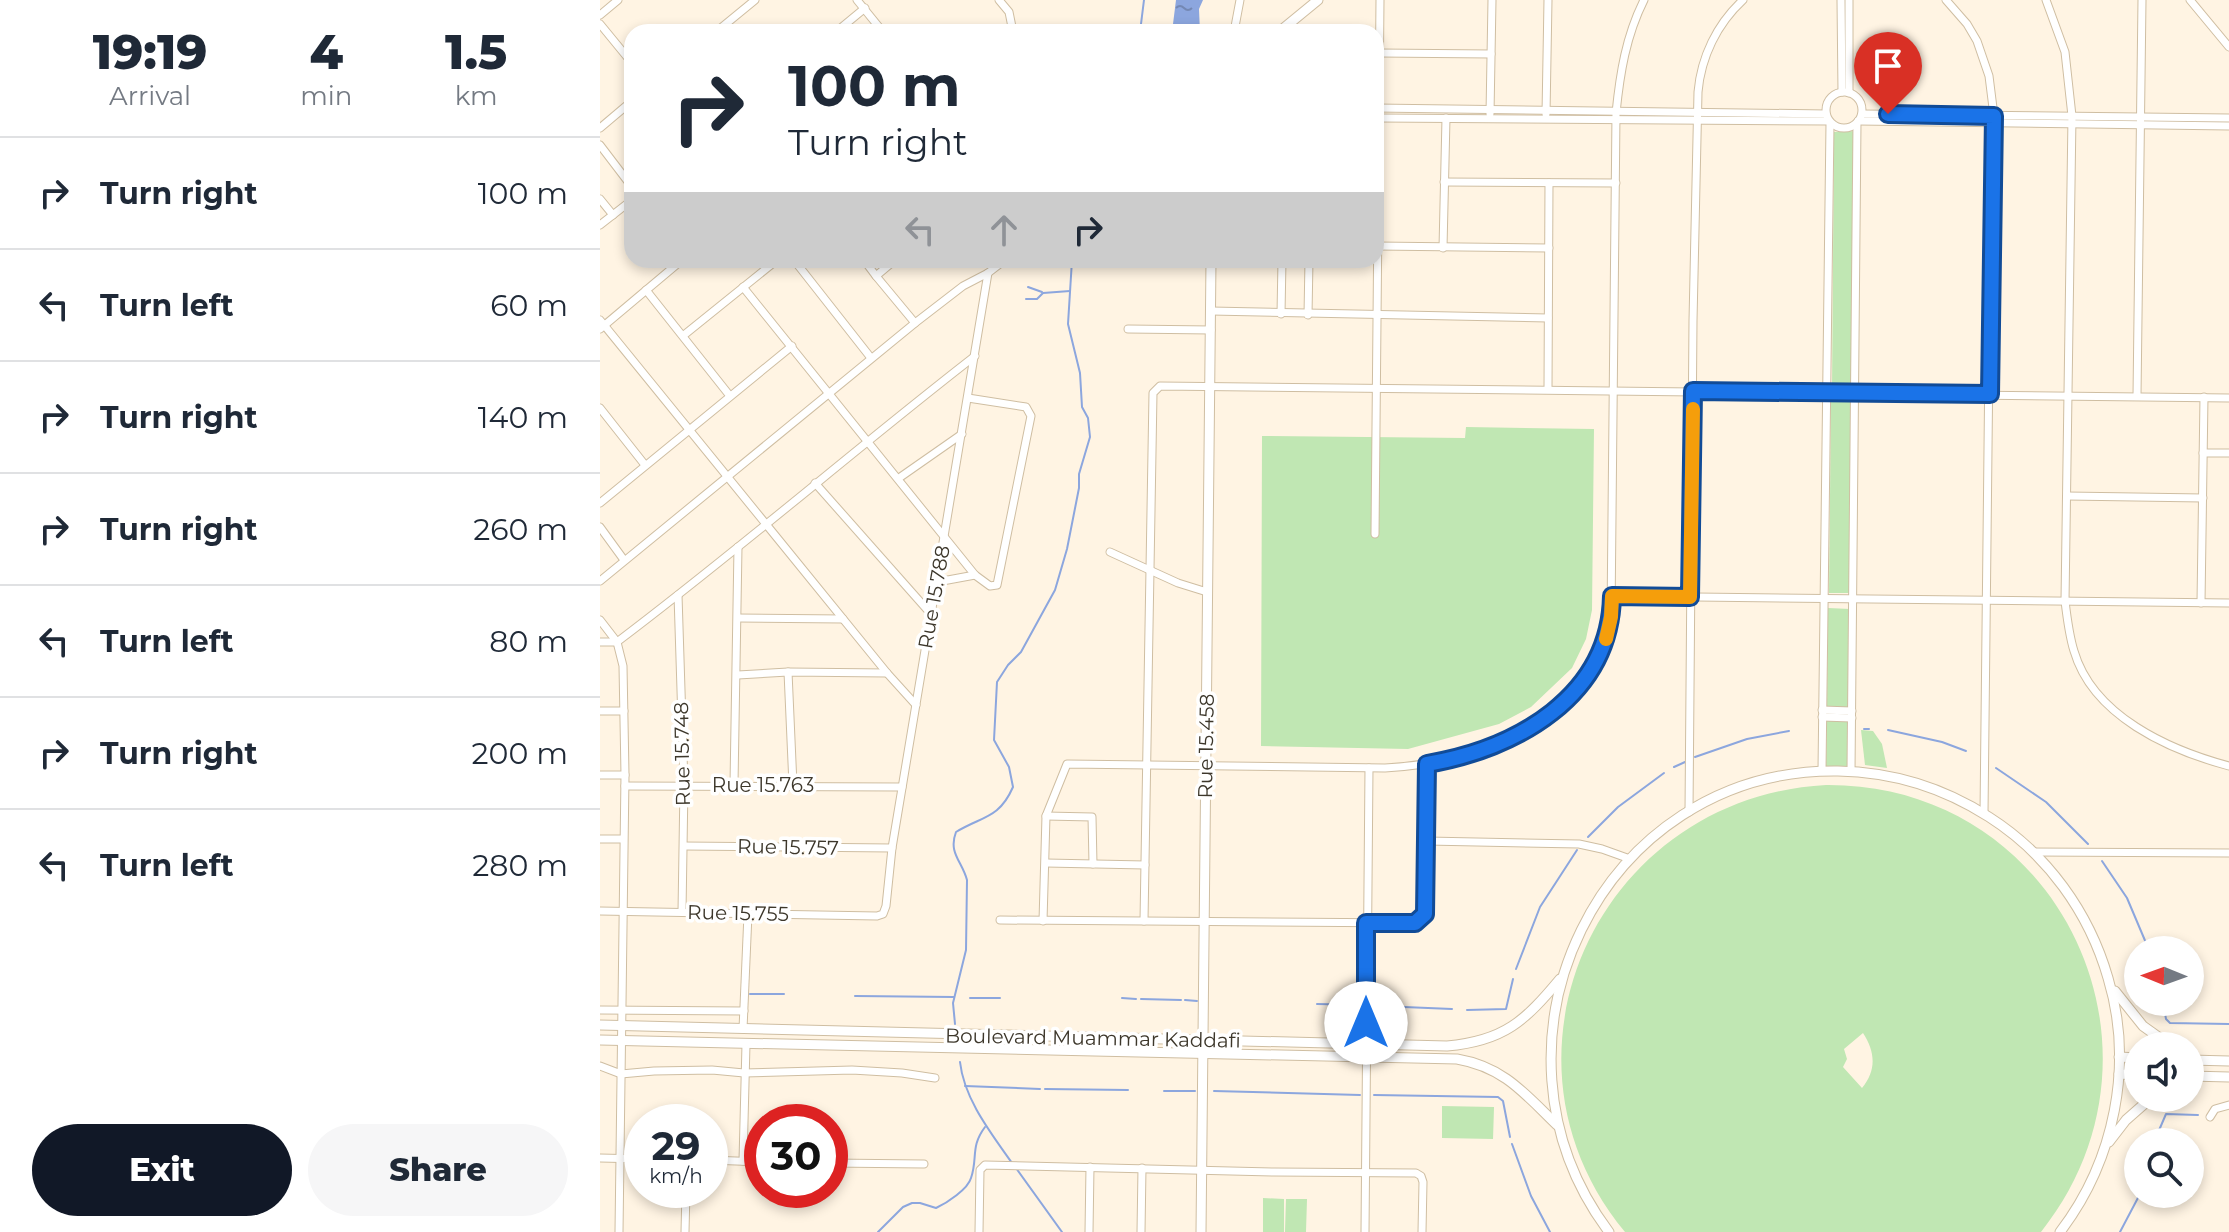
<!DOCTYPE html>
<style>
body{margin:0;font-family:Montserrat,sans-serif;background:#f6f6f7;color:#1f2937;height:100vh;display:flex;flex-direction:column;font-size:30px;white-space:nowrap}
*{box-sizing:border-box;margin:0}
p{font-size:26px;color:#747a83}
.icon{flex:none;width:44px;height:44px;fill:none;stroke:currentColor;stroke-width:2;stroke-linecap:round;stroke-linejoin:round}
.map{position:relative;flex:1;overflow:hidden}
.details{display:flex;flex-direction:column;background:#fff;width:600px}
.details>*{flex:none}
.top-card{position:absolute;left:24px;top:24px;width:760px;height:244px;border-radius:24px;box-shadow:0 4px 12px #0003;background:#fff;color:#1f2937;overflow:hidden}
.needle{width:52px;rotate:271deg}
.controls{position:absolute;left:1524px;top:936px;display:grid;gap:16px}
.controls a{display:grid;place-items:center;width:80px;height:80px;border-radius:50%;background:#fff;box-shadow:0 4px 12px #0003;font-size:40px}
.speed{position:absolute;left:24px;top:1104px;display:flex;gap:16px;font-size:40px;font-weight:700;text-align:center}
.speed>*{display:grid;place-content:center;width:104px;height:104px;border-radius:50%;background:#fff;box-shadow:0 4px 12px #0003;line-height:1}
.speed small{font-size:20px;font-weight:400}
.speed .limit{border:12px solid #d22;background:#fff;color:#111}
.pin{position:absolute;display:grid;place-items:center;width:68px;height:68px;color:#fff;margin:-82px -34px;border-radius:50% 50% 50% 0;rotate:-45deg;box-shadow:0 0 8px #0007}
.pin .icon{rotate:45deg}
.me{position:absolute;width:88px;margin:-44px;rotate:0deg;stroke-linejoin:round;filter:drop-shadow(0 0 6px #0008)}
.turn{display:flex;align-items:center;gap:28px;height:168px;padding:0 32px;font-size:36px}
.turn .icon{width:104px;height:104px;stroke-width:2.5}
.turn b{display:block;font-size:56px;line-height:68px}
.lanes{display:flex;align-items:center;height:76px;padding:0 32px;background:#0003;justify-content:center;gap:40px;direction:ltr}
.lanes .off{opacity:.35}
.eta{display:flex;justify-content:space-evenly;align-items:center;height:136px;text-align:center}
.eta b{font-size:48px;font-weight:800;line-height:56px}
.cta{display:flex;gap:16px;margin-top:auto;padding:16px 32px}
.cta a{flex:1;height:92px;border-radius:48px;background:#111827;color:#fff;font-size:32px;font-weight:800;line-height:92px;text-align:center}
.cta a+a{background:#f6f6f7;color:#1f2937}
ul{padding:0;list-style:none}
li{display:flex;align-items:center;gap:24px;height:112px;padding:0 32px;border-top:2px solid #e0e1e3}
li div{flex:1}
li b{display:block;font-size:30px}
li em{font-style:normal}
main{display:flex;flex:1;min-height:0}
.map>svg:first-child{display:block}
</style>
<main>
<section class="details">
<div class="eta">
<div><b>19:19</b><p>Arrival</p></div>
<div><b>4</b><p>min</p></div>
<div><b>1.5</b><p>km</p></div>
</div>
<ul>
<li><svg class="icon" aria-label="right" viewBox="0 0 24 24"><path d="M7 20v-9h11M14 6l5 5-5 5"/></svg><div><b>Turn right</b></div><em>100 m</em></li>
<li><svg class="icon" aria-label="left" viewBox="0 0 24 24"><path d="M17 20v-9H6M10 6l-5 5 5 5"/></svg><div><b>Turn left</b></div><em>60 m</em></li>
<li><svg class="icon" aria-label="right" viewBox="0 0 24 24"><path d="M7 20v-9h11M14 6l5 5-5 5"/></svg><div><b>Turn right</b></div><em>140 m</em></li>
<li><svg class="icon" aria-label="right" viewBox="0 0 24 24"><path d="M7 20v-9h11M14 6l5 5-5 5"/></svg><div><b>Turn right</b></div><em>260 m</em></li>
<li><svg class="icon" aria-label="left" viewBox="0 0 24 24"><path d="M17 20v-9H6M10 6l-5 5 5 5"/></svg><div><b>Turn left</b></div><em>80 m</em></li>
<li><svg class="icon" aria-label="right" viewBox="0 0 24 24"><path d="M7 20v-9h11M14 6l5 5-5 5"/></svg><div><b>Turn right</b></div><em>200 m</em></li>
<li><svg class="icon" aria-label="left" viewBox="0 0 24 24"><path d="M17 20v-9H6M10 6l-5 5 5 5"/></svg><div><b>Turn left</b></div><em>280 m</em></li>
</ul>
<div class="cta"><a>Exit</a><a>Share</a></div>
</section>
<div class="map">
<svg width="1629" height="1232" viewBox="0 0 1629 1232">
<defs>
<pattern id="water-ripples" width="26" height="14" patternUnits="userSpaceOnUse" patternTransform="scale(2)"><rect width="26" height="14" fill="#8ca6de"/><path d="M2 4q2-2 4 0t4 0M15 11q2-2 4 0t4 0" fill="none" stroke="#7488b4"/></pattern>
</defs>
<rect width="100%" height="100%" fill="#fff4e3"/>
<g fill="#c0e7b3" fill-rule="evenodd">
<polygon points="1256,131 1253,389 1232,389 1234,134 1234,132"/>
<polygon points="1231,400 1252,400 1250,593 1229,593"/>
<polygon points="866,427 994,429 992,610 986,639 972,668 931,707 899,724 808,749 661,746 662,436 865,438"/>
<polygon points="1228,608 1250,609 1249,708 1227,708"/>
<polygon points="1227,721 1250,721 1249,766 1226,766"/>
<polygon points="1261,730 1273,731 1282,744 1287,768 1265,765"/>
<path d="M 1226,785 C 1460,783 1586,1050 1441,1232 L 1025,1232 C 879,1055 1000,797 1226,785 ZM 1263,1033 C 1275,1051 1277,1070 1262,1088 L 1243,1067 L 1247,1059 L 1244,1049 Z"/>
<polygon points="842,1106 894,1107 893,1139 842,1138"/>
<polygon points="663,1198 684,1199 684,1232 663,1232"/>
<polygon points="686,1199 707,1199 706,1232 685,1232"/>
</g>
<polygon fill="url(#water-ripples)" points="576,0 603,0 599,9 600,32 572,32"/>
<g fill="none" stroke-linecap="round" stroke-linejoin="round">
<g stroke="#8ca6de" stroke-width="2">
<polyline points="540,32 544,0"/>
<polyline points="428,287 442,292"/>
<polyline points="426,299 437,299 443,293 470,291"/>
<polyline points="1264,729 1269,729"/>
<polyline points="1288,730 1342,742 1366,751"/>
<polyline points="1095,757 1147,739 1189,731"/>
<polyline points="1074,767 1085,762"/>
<polyline points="1396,768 1446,802 1488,844"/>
<polyline points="988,837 1018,807 1064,773"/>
<polyline points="1502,861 1527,898 1549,950"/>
<polyline points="916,969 940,907 977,850"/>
<polyline points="150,994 184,994"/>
<polyline points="255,996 354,997"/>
<polyline points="370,998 400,998"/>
<polyline points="522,998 536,999"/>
<polyline points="541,999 581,1000"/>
<polyline points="585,1000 597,1001"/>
<polyline points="1563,1002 1566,1019 1570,1023 1629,1024"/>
<polyline points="717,1004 762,1005"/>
<polyline points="774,1006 800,1007"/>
<polyline points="804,1007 852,1009"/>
<polyline points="867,1010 906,1009 913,979"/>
<path d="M 355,1024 L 353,1003 L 366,950 L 367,880 C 362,861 348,853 356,832 C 382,816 399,819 413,787 L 409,767 L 394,740 L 397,682 L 408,665 L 421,652 L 455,590 L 467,549 L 479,488 L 479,474 L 490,437 L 488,418 L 482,407 L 480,373 L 468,324 L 472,260"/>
<path d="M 360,1062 C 364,1099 391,1133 412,1163"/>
<polyline points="365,1086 440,1089"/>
<polyline points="445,1089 528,1090"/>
<polyline points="564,1091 595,1091"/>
<polyline points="614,1091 760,1095"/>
<polyline points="774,1095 898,1097 903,1101 910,1137"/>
<polyline points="1554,1142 1566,1114 1598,1115"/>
<polyline points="912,1144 931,1196 950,1232"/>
<polyline points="416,1168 462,1232"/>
<path d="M 278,1232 L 303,1207 L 312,1203 L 320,1203 L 336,1208 C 347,1203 368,1189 371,1178 C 378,1158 370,1147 385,1127"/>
<polyline points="1520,1232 1540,1194"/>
</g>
<defs>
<g id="minor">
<polyline points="257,0 283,32"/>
<polyline points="399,0 409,12 413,32"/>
<polyline points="1241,0 1242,92"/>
<polyline points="1346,0 1367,24 1377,41 1389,76 1394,116 1390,266 1384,814"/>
<path d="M 1446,0 L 1465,52 L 1472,116 L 1465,601 C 1467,618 1469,635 1474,651 C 1493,716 1569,750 1629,766"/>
<polyline points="1590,0 1629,47"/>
<polyline points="0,15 18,0"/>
<polyline points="0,24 32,63"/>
<polyline points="116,32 155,0"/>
<polyline points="236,32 265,8"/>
<polyline points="634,32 640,0"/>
<polyline points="779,53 891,54"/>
<circle cx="1244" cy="110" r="18"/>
<polyline points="1249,93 1249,0"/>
<polyline points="776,108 1226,114"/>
<polyline points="890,114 892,0"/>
<polyline points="946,114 948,0"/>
<polyline points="1262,114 1629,118"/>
<polyline points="778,118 1228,121"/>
<polyline points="1258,121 1629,126"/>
<polyline points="0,128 32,101"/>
<polyline points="0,145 32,187"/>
<polyline points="844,182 1016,183"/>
<polyline points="0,199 13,215"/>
<polyline points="0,225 32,200"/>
<polyline points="777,246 949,248"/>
<polyline points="843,248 846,118"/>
<polyline points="194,260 271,358"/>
<polyline points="264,260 276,276 295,260"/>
<polyline points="276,276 315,323"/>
<polyline points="143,287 375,575 390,586 397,585 431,416 426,407 368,398"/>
<polyline points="46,290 130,396"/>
<polyline points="611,311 948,318"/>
<polyline points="681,314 682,260"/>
<polyline points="708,315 709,260"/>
<polyline points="0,320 287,673 316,705"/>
<polyline points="0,329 82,260"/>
<polyline points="528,329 611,330"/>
<polyline points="84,335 177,260"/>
<polyline points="948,389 949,183"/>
<polyline points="1537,396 1542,0"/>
<polyline points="0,408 45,465"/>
<polyline points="1603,453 1629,453"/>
<polyline points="299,478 362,434"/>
<polyline points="215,483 331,614"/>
<polyline points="1467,496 1603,498"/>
<polyline points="0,503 192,346"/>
<polyline points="0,527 24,560"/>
<polyline points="775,534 780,0"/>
<polyline points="510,552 578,583 607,592"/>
<polyline points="0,581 315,323 363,286 388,273 405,260"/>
<polyline points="337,582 375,575"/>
<polyline points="78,595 84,785 82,912"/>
<polyline points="1012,596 1629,603"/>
<polyline points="1601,603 1604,397"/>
<polyline points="138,618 243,619"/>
<polyline points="0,620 17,642 23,666 25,775 19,1232"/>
<polyline points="0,642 17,642"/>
<path d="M 17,642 C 139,550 254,450 375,356"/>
<polyline points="188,672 193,785"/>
<polyline points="138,675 188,672 287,673"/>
<polyline points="1222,710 1252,711"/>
<polyline points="0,711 24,711"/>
<polyline points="1222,717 1252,718"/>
<polyline points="1222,771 1230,123"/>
<polyline points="1251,772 1257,123"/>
<polyline points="0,775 25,775"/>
<polyline points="134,784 138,547"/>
<polyline points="25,786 302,787"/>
<path d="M 1089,812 L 1093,321 L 1098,92 C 1101,57 1117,24 1143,0"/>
<polyline points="446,816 492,817 493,864"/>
<polyline points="0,839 23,839"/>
<polyline points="827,841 979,844 1002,849 1030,859"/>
<polyline points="84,846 292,848"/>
<polyline points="1433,852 1629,853"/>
<polyline points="446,863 545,865"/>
<polyline points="0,911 277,916 283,914 286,906 292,848 388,273"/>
<polyline points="400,920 815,923 825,914 827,764"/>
<path d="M 443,921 L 446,816 L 467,764 L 785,768 C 880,763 990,722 1011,617 L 1016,113 C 1020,73 1026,36 1044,0"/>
<polyline points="544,921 553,393 560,386 1629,398"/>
<polyline points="0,1010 144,1011"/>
<polyline points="143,1029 148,914"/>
<polyline points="0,1066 21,1074 54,1071 112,1070 144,1073 252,1070 302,1073 335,1078"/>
<polyline points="1610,1117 1615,1109 1629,1105"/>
<polyline points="0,1158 42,1159"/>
<polyline points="110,1160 162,1162"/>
<polyline points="143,1161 146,1044"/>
<polyline points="230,1163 324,1164"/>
<polyline points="85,1232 86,1190"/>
<polyline points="379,1232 380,1170 385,1165 674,1172 816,1173 821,1176 823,1182 822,1232"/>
<polyline points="489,1232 490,1167"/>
<polyline points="541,1232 542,1168"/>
<polyline points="765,1232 769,768"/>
</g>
<g id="major">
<polyline points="679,32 718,0"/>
<polyline points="1515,991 1543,1026 1571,1046"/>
<path d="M 0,1025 L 847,1046 C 904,1041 925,1021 960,979"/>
<path d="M 0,1040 L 857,1059 C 904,1067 925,1094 957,1125"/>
<polyline points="1519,1057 1538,1058"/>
<polyline points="1590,1060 1629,1061"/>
<polyline points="1519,1074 1538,1075"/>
<polyline points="1590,1076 1629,1077"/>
<polyline points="1509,1142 1526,1120 1551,1098"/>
<polyline points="601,1232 611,260"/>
<path d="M 1009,1232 C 868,1044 1000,768 1238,771 C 1292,772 1344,788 1389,817 C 1447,854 1489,912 1508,978 C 1534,1064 1515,1160 1460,1232"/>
</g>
</defs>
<use href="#minor" stroke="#cfbea2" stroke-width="9"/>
<use href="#major" stroke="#cfbea2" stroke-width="11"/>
<use href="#minor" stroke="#fff" stroke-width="7"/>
<use href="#major" stroke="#fff" stroke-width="9"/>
</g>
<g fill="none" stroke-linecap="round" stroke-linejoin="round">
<defs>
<path id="route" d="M 766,1023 L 766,923 L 815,923 L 825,914 L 827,764 C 916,749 1010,697 1012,596 L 1090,597 L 1093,391 L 1390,394 L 1394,116 L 1288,114"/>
</defs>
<use href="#route" stroke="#114b97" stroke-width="20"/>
<use href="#route" stroke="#1a73e8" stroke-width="14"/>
<polyline stroke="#f59e0b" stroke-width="14" points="1006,639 1011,617 1012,596 1090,597 1093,409"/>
</g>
<g text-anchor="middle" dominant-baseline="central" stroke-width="7" stroke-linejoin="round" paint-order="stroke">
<g font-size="20" fill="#3d372b" stroke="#fff">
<text transform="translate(334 597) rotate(-80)">Rue 15.788</text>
<text transform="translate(606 746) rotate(-89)">Rue 15.458</text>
<text transform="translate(82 754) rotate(-91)">Rue 15.748</text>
<text x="163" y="785">Rue 15.763</text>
<text transform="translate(188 847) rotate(1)">Rue 15.757</text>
<text transform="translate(138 913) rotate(1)">Rue 15.755</text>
<text transform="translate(493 1038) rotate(1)">Boulevard Muammar Kaddafi</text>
</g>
</g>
</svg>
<div class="controls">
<a><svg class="needle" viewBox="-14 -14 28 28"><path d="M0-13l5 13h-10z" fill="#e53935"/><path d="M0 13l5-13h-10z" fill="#747a83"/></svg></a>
<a><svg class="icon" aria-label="sound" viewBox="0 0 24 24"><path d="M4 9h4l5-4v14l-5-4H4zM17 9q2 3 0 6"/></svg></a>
<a><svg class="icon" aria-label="search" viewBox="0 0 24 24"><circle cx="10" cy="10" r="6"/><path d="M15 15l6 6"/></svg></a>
</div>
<div class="speed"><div>29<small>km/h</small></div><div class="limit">30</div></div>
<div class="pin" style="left:1288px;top:114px;background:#d93025"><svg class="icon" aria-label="arrive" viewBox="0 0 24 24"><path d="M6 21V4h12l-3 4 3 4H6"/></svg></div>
<svg class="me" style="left:766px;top:1023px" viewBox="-20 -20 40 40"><circle r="19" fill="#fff"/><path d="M0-13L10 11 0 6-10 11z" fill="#1a73e8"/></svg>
<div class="top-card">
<div class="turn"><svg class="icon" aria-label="right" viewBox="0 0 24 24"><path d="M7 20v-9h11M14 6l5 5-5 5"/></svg><div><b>100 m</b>Turn right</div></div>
<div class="lanes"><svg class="icon off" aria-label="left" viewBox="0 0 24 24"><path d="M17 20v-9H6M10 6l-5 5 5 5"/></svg><svg class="icon off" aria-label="ahead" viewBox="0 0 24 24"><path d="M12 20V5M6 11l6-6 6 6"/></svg><svg class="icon" aria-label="right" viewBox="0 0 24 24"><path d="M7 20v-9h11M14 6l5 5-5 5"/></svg></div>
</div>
</div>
</main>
